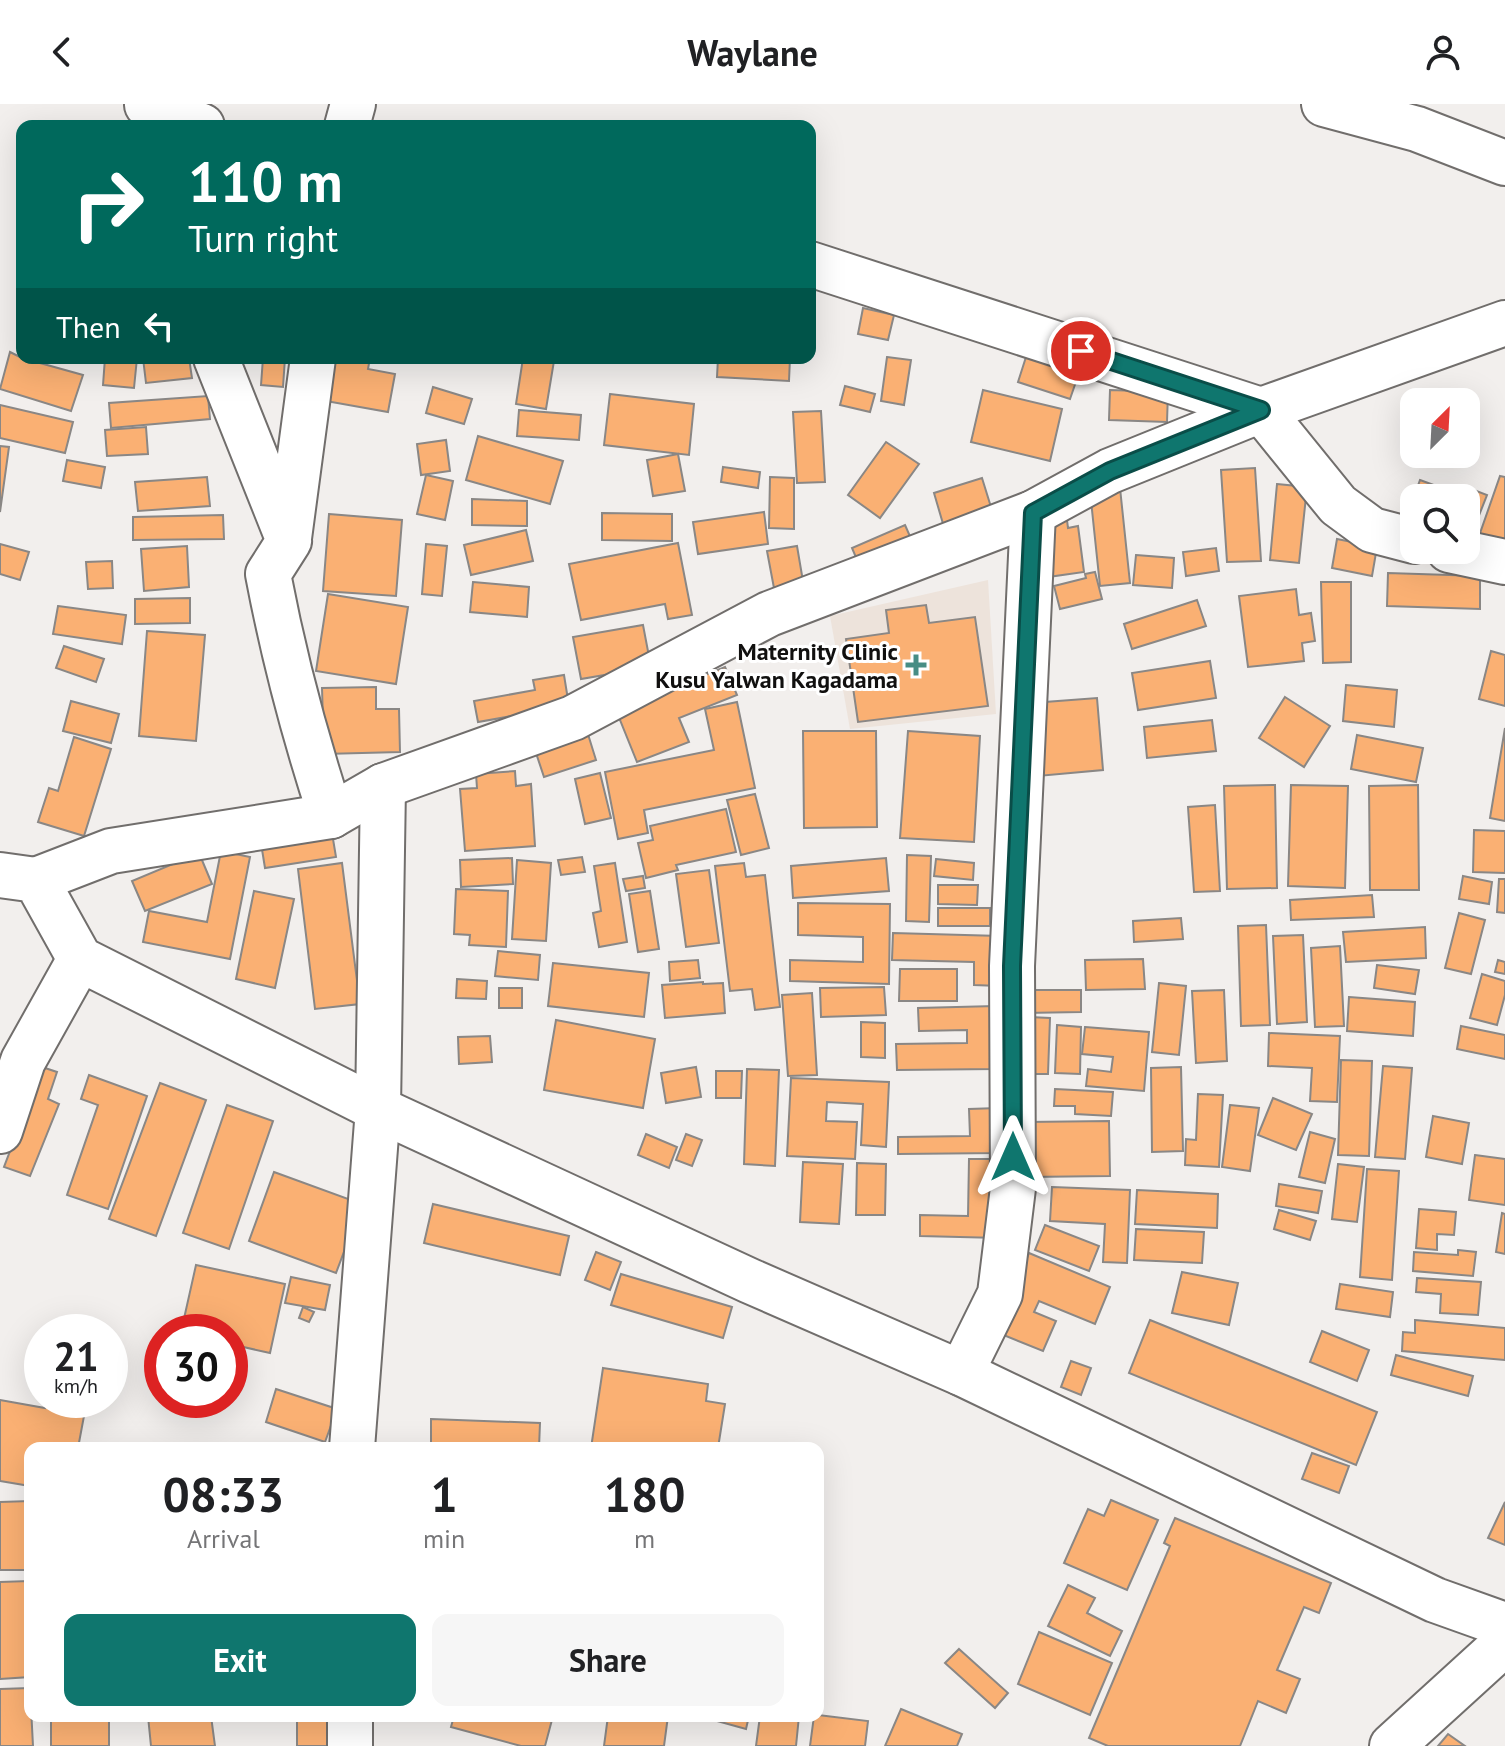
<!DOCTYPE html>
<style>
body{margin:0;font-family:"PT Sans",sans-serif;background:#f6f6f6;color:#202124;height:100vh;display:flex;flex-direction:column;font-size:30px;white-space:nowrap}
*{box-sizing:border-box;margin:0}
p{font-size:26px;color:#757577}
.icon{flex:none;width:44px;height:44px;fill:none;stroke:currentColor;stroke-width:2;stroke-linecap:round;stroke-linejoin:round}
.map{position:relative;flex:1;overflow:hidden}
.sheet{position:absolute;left:24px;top:1338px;width:800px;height:280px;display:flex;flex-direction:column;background:#fff;border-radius:16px;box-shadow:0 8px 32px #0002}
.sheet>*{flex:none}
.top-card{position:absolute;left:16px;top:16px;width:800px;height:244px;border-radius:16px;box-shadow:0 8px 32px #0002;background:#00695c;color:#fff;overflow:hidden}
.needle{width:52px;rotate:24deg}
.buttons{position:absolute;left:1400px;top:284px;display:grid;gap:16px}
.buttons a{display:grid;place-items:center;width:80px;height:80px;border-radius:16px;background:#fff;box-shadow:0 8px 32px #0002;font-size:40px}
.speed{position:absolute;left:24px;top:1210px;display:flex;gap:16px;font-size:40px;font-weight:700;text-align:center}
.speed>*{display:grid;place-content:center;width:104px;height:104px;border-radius:50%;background:#fff;box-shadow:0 8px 32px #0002;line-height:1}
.speed small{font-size:20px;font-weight:400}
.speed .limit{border:12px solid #d22;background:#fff;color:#111}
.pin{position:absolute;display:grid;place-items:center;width:68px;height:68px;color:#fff;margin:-34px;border:4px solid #fff;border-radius:50%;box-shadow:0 2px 8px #0007}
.me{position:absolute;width:88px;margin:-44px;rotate:0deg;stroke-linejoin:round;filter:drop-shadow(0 0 6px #0008)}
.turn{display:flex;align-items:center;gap:28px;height:168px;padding:0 40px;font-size:36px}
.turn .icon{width:104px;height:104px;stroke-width:2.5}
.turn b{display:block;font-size:56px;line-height:68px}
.then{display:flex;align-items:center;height:76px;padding:0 40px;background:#0003;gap:16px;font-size:30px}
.eta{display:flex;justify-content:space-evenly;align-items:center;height:136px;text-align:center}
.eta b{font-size:48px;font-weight:600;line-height:56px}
.action{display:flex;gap:16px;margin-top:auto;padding:16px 40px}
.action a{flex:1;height:92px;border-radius:16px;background:#0f766e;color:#fff;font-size:32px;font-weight:600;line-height:92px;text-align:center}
.action a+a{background:#f6f6f6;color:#202124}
header{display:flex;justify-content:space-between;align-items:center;height:104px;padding:0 40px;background:#fff;font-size:36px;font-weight:600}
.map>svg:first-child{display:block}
</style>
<header><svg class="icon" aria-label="back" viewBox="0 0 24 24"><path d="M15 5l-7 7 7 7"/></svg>Waylane<svg class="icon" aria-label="person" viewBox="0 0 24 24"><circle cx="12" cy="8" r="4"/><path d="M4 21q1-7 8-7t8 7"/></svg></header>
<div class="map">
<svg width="1505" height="1642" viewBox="0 0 1505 1642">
<rect width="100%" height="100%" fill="#f2efed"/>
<polygon fill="#ede3db" points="988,476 996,610 850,625 830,512"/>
<g fill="#fab073" stroke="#8a8785" stroke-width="2">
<polygon points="863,204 894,211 888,236 858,230"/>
<polygon points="10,248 22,254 83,271 71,307 0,285"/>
<polygon points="887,253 911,256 904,301 881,297"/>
<polygon points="1026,253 1079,269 1070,295 1018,278"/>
<polygon points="105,254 137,254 134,284 103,281"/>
<polygon points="143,254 189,254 192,274 146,279"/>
<polygon points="263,254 285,254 283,283 261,281"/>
<polygon points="316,254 370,254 368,265 395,270 388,308 309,294"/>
<polygon points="523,254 554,257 546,305 516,300"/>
<polygon points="718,254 790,254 789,277 717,273"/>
<polygon points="845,282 875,290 870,308 840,301"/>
<polygon points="433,283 472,295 464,320 426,309"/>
<polygon points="983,286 1062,305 1050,357 971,338"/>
<polygon points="1110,286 1168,288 1167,318 1109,316"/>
<polygon points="610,290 694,300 689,351 604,341"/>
<polygon points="208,292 210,315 111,324 109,299"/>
<polygon points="0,301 73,318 65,349 0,334"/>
<polygon points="519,306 581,311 579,336 517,332"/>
<polygon points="821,307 825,378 797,379 793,308"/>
<polygon points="146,323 148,350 107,352 105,326"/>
<polygon points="478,332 563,357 550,400 466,376"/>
<polygon points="446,336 450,367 421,371 417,340"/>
<polygon points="886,338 919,360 880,414 848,391"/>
<polygon points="0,342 9,343 0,408"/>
<polygon points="678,350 685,387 653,392 647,356"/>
<polygon points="67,356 105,363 101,384 63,377"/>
<polygon points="723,363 760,368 758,384 721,378"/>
<polygon points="1255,364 1261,457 1227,458 1221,366"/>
<polygon points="426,371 453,377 445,416 417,410"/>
<polygon points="1500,372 1505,373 1505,445 1478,435"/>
<polygon points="207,373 210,402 138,407 135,378"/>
<polygon points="770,373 794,374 794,425 769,424"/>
<polygon points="982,374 995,416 946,430 934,389"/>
<polygon points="1420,376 1458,390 1457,394 1414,394 1414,401 1411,401"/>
<polygon points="1277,380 1307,383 1299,459 1270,456"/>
<polygon points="1466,383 1487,391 1478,414 1466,409 1466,394 1462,394"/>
<polygon points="1120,384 1130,479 1100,482 1090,387"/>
<polygon points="472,395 527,397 527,422 472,421"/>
<polygon points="764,408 768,440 698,450 693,418"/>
<polygon points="1066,408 1068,424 1078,422 1084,468 1048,473 1040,411"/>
<polygon points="602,409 672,410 672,437 602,436"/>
<polygon points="329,410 402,416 396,492 323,487"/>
<polygon points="223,411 224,435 133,436 133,413"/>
<polygon points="905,421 916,446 863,470 852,444"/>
<polygon points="526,426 533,457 471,471 464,441"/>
<polygon points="1337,435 1377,443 1372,472 1332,464"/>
<polygon points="678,439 692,511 668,515 665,500 581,516 569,460"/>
<polygon points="0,440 29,448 20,476 0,470"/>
<polygon points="426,440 447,442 442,492 422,490"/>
<polygon points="187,442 189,483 144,487 141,445"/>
<polygon points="797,442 806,495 777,500 767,447"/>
<polygon points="1216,444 1219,467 1186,472 1183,448"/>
<polygon points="1136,451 1174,454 1172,484 1133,481"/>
<polygon points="112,457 113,484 88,485 86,458"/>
<polygon points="1095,468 1102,495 1060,505 1054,482 1086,474 1085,470"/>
<polygon points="1388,469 1480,472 1480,505 1387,502"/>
<polygon points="473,478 529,483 527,513 470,508"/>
<polygon points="1321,478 1351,478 1351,558 1323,559"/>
<polygon points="1296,485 1299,511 1311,509 1315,537 1302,539 1304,557 1248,563 1239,492"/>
<polygon points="328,490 408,503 396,580 316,567"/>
<polygon points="190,494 190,519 135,520 135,495"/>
<polygon points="1197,496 1206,522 1132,545 1124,520"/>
<polygon points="926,501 929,519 975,513 988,602 858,618 846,535 889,529 886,506"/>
<polygon points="58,502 126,511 122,540 53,530"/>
<polygon points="643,521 651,563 581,575 573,533"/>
<polygon points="147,527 205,531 196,637 139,632"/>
<polygon points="64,542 104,555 96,578 56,564"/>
<polygon points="1491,547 1505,551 1505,602 1479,595"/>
<polygon points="1210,557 1216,594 1138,606 1132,569"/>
<polygon points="725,563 737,591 679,614 689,638 637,658 616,606"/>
<polygon points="564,571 569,602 478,618 474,597 535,586 533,576"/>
<polygon points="1346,581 1397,586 1394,623 1343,617"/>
<polygon points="376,583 376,605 399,605 400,648 324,650 322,584"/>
<polygon points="1285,593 1330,622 1304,663 1259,634"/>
<polygon points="1097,594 1103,666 1038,672 1032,599"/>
<polygon points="71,597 119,610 111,639 63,627"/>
<polygon points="737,598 755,684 644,706 648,729 618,735 605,668 714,646 705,605"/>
<polygon points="1212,616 1216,647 1147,654 1144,623"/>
<polygon points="1505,624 1505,717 1490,714"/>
<polygon points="587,627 596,656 544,673 534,643"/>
<polygon points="803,627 876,627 877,723 804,724"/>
<polygon points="908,627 980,632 974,738 900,734"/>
<polygon points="1357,631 1423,644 1416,678 1351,665"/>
<polygon points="74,633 111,645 84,732 38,718 49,684 58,687"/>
<polygon points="515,667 516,682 531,680 535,742 465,747 460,685 477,684 476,670"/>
<polygon points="600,669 611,714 585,720 575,675"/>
<polygon points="1275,681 1277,784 1227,785 1224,682"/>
<polygon points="1291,681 1348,682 1345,784 1288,782"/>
<polygon points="1418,681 1419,786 1370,786 1369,682"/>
<polygon points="755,690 769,744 741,751 727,696"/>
<polygon points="1215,701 1220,787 1194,788 1188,703"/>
<polygon points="726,705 736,748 676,761 678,766 646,774 638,739 653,736 650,722"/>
<polygon points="331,723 336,753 265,764 260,733"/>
<polygon points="1474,726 1505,727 1505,769 1473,768"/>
<polygon points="221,747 250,753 230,855 143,838 149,807 207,818"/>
<polygon points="199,749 212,780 145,807 132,777"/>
<polygon points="907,751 931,752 929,818 906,817"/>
<polygon points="582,753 585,768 561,771 558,756"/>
<polygon points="512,754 513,780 461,783 460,756"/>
<polygon points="886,754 889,787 793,794 791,762"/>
<polygon points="936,755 974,759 973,776 934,772"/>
<polygon points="517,756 551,759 546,837 512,835"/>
<polygon points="342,759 360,900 315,905 298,765"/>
<polygon points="615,759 627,838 599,843 593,809 601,807 594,762"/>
<polygon points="744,759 746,773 765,771 780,903 755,906 752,885 730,887 715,762"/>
<polygon points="709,766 719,839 686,843 676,770"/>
<polygon points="643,772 645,784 626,787 623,775"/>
<polygon points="1463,772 1492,778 1489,800 1459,795"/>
<polygon points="1499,775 1505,775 1505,809 1497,808"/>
<polygon points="938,781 978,781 977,801 938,800"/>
<polygon points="456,785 508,787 506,843 469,841 470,831 454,830"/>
<polygon points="254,787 294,795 275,884 236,875"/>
<polygon points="650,787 659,845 638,848 629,790"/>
<polygon points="1372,791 1374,813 1291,816 1290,796"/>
<polygon points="798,799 890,800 889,880 790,877 790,856 863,858 863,833 798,831"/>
<rect x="938" y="804" width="52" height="18"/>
<polygon points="1459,809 1485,816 1471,870 1445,864"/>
<polygon points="1181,814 1183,835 1134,838 1133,817"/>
<polygon points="1266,821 1270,921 1241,922 1238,822"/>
<polygon points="1425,823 1426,854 1346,858 1343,828"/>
<polygon points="893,829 1000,832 999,882 974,881 974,858 892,856"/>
<polygon points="1303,831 1307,918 1277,920 1273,832"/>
<polygon points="1340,842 1344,922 1315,923 1311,844"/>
<polygon points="498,847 540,851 538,876 495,872"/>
<polygon points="1143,855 1145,885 1086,886 1085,856"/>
<polygon points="698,856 700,874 670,877 669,858"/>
<polygon points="1498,856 1505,858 1505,870 1495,868"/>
<polygon points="553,859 649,869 644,913 548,902"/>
<polygon points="1377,861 1419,866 1415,890 1374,884"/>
<polygon points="900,865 957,865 957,897 899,897"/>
<polygon points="1482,870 1505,877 1505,891 1497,921 1470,914"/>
<polygon points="457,875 487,877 486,895 456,894"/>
<polygon points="703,878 703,880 723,879 725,909 665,914 662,881"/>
<polygon points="1159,879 1186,882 1179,951 1152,948"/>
<polygon points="884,883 886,911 821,913 820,884"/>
<rect x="499" y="884" width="23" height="20"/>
<polygon points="1024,886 1081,886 1081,908 1024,909"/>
<polygon points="1224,886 1227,957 1196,959 1192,887"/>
<polygon points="812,889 817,971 788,972 782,891"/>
<polygon points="1349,893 1415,898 1413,932 1347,927"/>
<polygon points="995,902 996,965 897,966 896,940 967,939 967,926 919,927 918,904"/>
<polygon points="1029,913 1050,914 1048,970 1027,970"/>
<polygon points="556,916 655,935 643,1004 544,986"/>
<polygon points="861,918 885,919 885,954 861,953"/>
<polygon points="1057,921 1081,923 1080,970 1055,969"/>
<polygon points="1461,922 1505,931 1505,955 1457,945"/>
<polygon points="1085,923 1149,928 1144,987 1086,982 1088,965 1111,968 1113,953 1082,950"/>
<polygon points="1269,929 1340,932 1337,998 1310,997 1312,964 1268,962"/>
<polygon points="490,932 492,958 459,960 458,933"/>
<polygon points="1341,956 1372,957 1369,1052 1338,1051"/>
<polygon points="1383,962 1412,964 1405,1055 1375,1053"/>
<polygon points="42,963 57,968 48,995 59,1000 30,1072 4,1063"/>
<polygon points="696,963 701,993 666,999 661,969"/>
<polygon points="1181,963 1183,1047 1152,1048 1151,964"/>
<polygon points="747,965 779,966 775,1062 744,1060"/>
<polygon points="716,967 742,967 741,994 716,994"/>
<polygon points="89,971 147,992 108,1105 67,1091 98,1001 81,995"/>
<polygon points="791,974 889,978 886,1043 861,1041 863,1000 827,998 826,1017 857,1018 855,1055 787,1052"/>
<polygon points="160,979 206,996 156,1132 109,1115"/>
<polygon points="1055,985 1113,988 1111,1012 1075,1010 1075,1002 1054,1002"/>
<polygon points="1198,990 1223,991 1219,1063 1185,1061 1186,1035 1196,1036"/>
<polygon points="1273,994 1312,1010 1296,1046 1258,1031"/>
<polygon points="227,1001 273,1017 229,1145 183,1129"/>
<polygon points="1230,1001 1259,1004 1250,1067 1222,1063"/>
<polygon points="998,1004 999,1049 898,1050 898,1033 970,1032 969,1005"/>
<polygon points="1433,1012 1469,1019 1462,1060 1426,1053"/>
<polygon points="1109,1017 1110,1072 1027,1073 1026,1018"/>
<polygon points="1310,1028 1335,1035 1325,1079 1299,1073"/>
<polygon points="646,1030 677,1043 669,1064 638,1051"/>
<polygon points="686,1030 702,1036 692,1062 676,1056"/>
<polygon points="1475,1051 1505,1055 1505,1101 1469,1096"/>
<polygon points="969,1055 1000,1055 999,1134 920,1132 920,1111 968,1112"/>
<polygon points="803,1058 843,1060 839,1120 800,1118"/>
<polygon points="857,1059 886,1060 885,1111 856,1111"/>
<polygon points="1338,1060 1364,1063 1357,1118 1332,1115"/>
<polygon points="1367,1065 1399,1067 1392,1176 1360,1173"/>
<polygon points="274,1068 362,1100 336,1169 249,1137"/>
<polygon points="1279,1080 1322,1087 1318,1109 1276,1102"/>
<polygon points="1052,1083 1130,1086 1127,1159 1103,1158 1105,1120 1050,1117"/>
<polygon points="1137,1086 1218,1090 1217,1124 1135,1120"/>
<polygon points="433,1100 569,1132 560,1171 424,1139"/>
<polygon points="1419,1105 1456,1108 1454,1131 1437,1130 1437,1146 1416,1144"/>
<polygon points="1279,1106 1316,1117 1310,1136 1274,1125"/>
<polygon points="1502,1109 1505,1110 1505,1150 1496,1148"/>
<polygon points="1045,1121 1099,1142 1089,1167 1035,1146"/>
<polygon points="1136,1125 1204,1128 1202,1159 1134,1156"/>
<polygon points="1458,1146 1476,1148 1473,1172 1413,1167 1414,1148 1458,1151"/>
<polygon points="596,1148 621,1158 610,1186 585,1176"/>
<polygon points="1029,1149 1110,1183 1095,1220 1039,1197 1034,1208 1056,1217 1043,1247 996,1228"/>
<polygon points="196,1161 285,1180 270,1249 230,1240 230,1228 181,1228"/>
<polygon points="1182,1168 1238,1179 1229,1221 1172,1209"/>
<polygon points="621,1170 732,1203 723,1234 611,1201"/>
<polygon points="291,1173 330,1181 325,1206 285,1199"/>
<polygon points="1417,1174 1481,1178 1478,1211 1440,1209 1441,1190 1416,1188"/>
<polygon points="1340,1180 1393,1188 1390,1213 1336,1205"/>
<polygon points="303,1203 314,1208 309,1218 299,1214"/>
<polygon points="1150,1216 1377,1308 1356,1361 1129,1269"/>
<polygon points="1415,1216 1505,1224 1505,1256 1402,1247 1403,1228 1415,1229"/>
<polygon points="1322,1227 1369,1246 1357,1277 1310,1258"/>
<polygon points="1396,1251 1473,1272 1468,1292 1391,1271"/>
<polygon points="1071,1257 1091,1264 1081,1291 1061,1283"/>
<polygon points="603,1264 708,1280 706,1297 725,1300 718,1344 591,1344"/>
<polygon points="276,1285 337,1305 325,1338 266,1318"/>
<polygon points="0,1296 45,1304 46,1296 87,1296 78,1344 30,1344 30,1382 0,1377"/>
<polygon points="431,1315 540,1319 539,1344 431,1344"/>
<polygon points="1312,1349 1349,1362 1339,1389 1302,1375"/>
<polygon points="1111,1396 1158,1416 1127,1486 1064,1459 1088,1405 1104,1412"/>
<polygon points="30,1397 30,1466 0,1466 0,1398"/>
<polygon points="1505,1398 1505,1441 1488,1434"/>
<polygon points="1175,1414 1331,1479 1319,1509 1304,1503 1277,1566 1300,1575 1286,1609 1258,1597 1240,1642 1108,1642 1089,1634 1170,1442 1164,1439"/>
<polygon points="29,1477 30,1573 0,1575 0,1478"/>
<polygon points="1068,1481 1095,1494 1087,1509 1122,1527 1110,1552 1048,1522"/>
<polygon points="1039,1528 1112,1559 1090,1611 1018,1580"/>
<polygon points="959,1545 1008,1589 995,1604 945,1559"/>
<polygon points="30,1584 33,1642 0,1642 0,1585"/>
<polygon points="901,1605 962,1630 957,1642 885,1642"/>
<polygon points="818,1611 868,1617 865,1642 810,1642 814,1612"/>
<rect x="51" y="1612" width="58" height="30"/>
<polygon points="148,1612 211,1612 215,1642 151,1642"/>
<rect x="297" y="1612" width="35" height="30"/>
<polygon points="454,1612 553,1612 545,1642 521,1642 451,1623"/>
<polygon points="608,1612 668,1612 664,1642 604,1642"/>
<polygon points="699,1612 749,1612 746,1625"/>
<polygon points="760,1612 799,1612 796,1642 756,1642"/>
<polygon points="1448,1630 1465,1642 1438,1642"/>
</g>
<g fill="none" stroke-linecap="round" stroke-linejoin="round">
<defs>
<g id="minor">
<polyline points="1324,0 1417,25 1505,59"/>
<polyline points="147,1 202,22"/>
<polyline points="347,22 353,0"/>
<polyline points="810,160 1261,306 1338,401 1372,426 1414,437"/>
<path d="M 216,254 L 289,437 L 268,470 C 284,554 304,630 331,712"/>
<polyline points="289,434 313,254"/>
<polyline points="1449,446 1505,458"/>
<polyline points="0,771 36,776 80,855 378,1005 750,1177 961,1269 1435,1496 1505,1521"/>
<polyline points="36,776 111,747 331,712 383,682 573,614 769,510 1033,409 1110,367 1261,306 1505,219"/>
<polyline points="0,1027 23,957 80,855"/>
<polyline points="961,1269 1000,1190 1013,1084 1012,862 1033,409"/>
<polyline points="352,1344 378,1005 383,682"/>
<polyline points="350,1612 350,1642"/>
<polyline points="1392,1642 1505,1539"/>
</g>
</defs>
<use href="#minor" stroke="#716e6c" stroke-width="48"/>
<use href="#minor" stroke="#fff" stroke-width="44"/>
</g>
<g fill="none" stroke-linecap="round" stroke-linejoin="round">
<defs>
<polyline id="route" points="1013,1053 1012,862 1033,409 1110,367 1261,306 1081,247"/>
</defs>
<use href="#route" stroke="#0a4d48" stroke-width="20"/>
<use href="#route" stroke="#0f766e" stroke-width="14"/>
</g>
<path fill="#478d84" stroke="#fff" stroke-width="3" d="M912 549h8v8h8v8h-8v8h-8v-8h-8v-8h8z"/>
<g text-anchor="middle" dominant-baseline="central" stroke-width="6" stroke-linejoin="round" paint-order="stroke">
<g font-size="24" font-weight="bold" fill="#11100f" stroke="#fff" text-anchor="end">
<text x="898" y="547">Maternity Clinic<tspan x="898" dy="28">Kusu Yalwan Kagadama</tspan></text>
</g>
</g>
</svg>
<div class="buttons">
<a><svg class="needle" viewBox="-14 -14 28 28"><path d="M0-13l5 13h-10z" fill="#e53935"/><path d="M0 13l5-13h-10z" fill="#757577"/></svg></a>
<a><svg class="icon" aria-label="search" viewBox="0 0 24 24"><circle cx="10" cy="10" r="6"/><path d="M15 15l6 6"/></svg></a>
</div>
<div class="speed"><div>21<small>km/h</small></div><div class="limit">30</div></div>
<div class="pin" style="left:1081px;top:247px;background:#d93025"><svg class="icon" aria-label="arrive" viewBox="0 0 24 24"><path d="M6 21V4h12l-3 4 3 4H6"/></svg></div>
<svg class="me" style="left:1013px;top:1053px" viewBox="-20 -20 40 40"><path d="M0-17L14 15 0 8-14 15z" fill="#0f766e" stroke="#fff" stroke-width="4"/></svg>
<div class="top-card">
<div class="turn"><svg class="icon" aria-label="right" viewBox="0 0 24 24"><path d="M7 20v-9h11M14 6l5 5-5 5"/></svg><div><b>110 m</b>Turn right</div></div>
<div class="then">Then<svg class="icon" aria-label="left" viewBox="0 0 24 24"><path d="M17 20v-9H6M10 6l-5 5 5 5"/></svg></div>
</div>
<section class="sheet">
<div class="eta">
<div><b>08:33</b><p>Arrival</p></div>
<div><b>1</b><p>min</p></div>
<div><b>180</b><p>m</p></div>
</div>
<div class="action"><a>Exit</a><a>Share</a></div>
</section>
</div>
